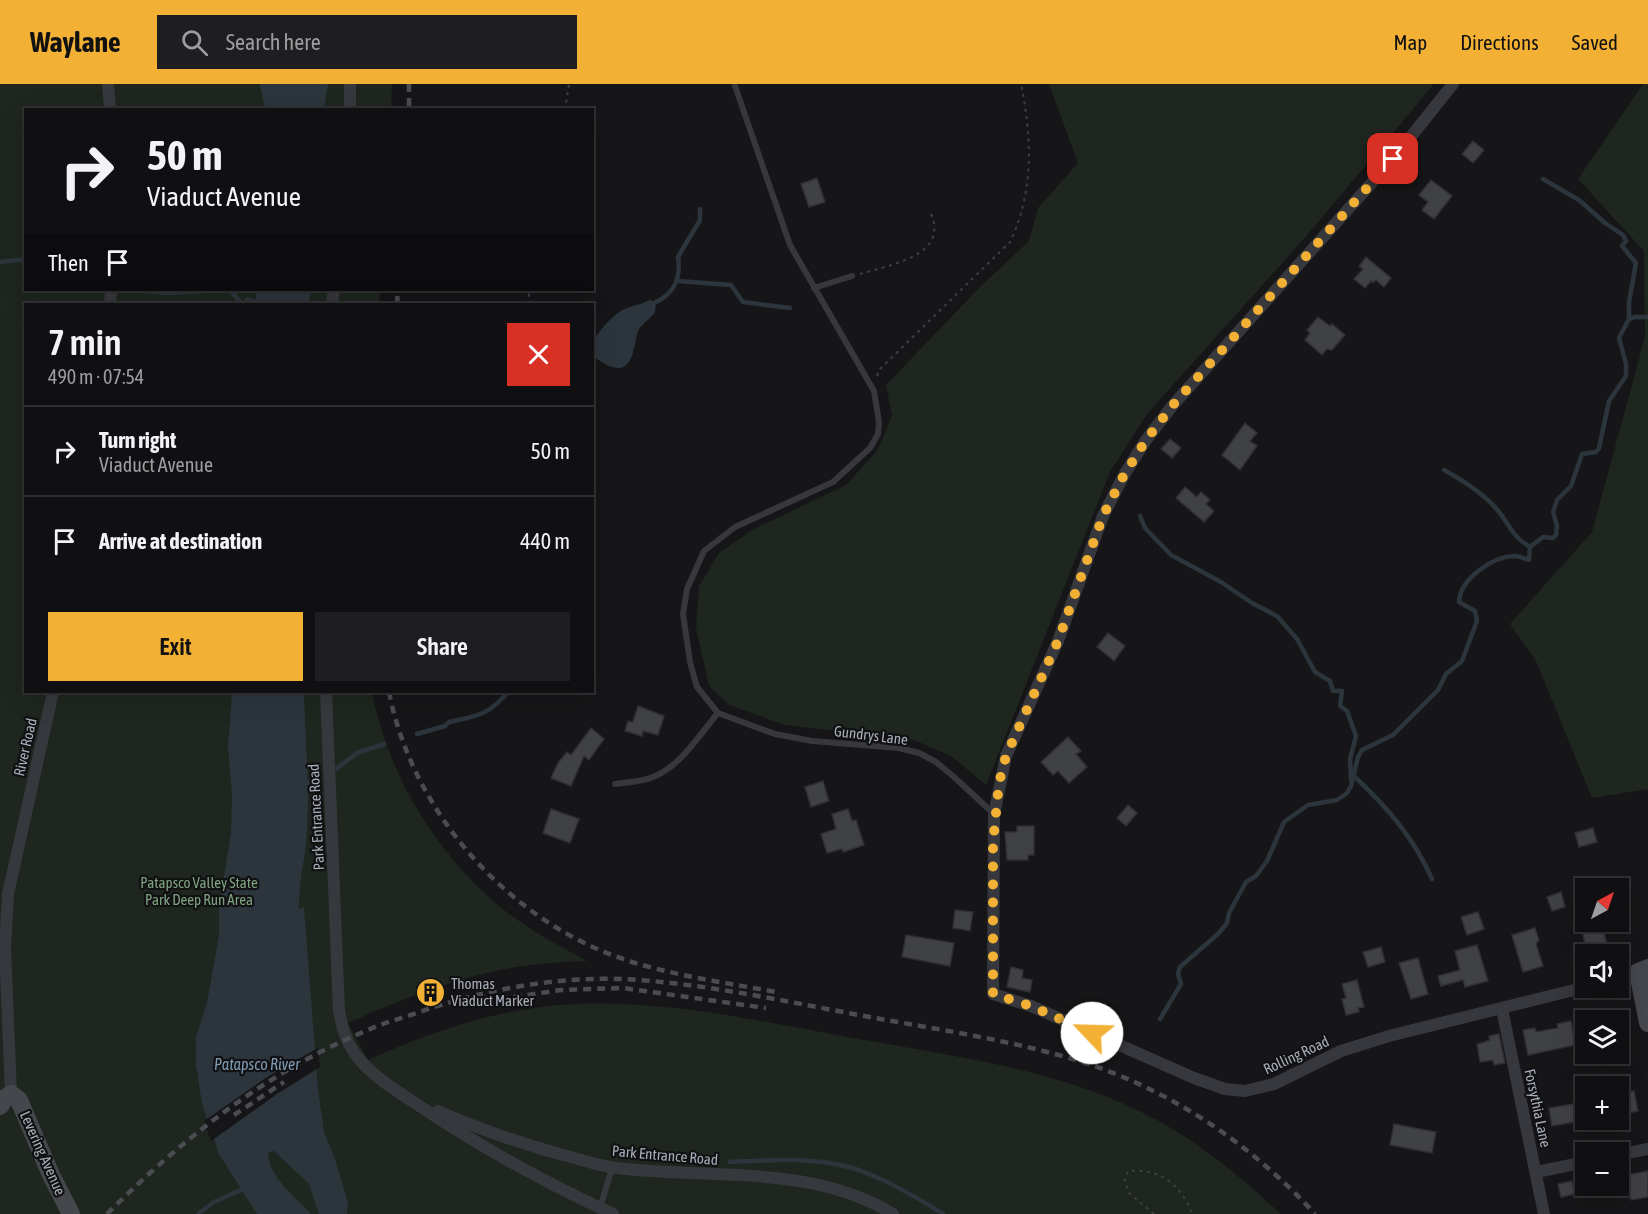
<!DOCTYPE html>
<meta charset="utf-8">
<style>
body{margin:0;font-family:"Asap Condensed",sans-serif;background:#1e1e20;color:#f1f3f6;height:100vh;display:flex;flex-direction:column;font-size:22px;white-space:nowrap}
*{box-sizing:border-box;margin:0}
p{font-size:20px;color:#9c9d9f}
.icon{flex:none;width:33px;height:33px;fill:none;stroke:currentColor;stroke-width:2;stroke-linecap:round;stroke-linejoin:round}
.map{position:relative;flex:1;overflow:hidden}
.panel{position:absolute;left:24px;top:219px;width:570px;height:390px;display:flex;flex-direction:column;background:#101012;border-radius:0px;box-shadow:0 6px 24px #0002,0 0 0 2px #303032}
.panel>*{flex:none}
.banner{position:absolute;left:24px;top:24px;width:570px;height:183px;border-radius:0px;box-shadow:0 6px 24px #0002,0 0 0 2px #303032;background:#101012;color:#f1f3f6;overflow:hidden}
.needle{width:39px;rotate:40deg}
.tools{position:absolute;left:1575px;top:794px;display:grid;gap:12px}
.tools a{display:grid;place-items:center;width:54px;height:54px;border-radius:0px;background:#101012;box-shadow:0 6px 24px #0002,0 0 0 2px #303032;font-size:30px}
.pin{position:absolute;display:grid;place-items:center;width:51px;height:51px;color:#fff;margin:-26px;border-radius:12px;box-shadow:0 3px 9px #0006}
.me{position:absolute;width:66px;margin:-33px;rotate:294deg;stroke-linejoin:round;filter:drop-shadow(0 0 4px #0008)}
.turn{display:flex;align-items:center;gap:21px;height:126px;padding:0 24px;font-size:27px}
.turn .icon{width:78px;height:78px;stroke-width:2.5}
.turn b{display:block;font-size:42px;line-height:51px}
.then{display:flex;align-items:center;height:57px;padding:0 24px;background:#0003;gap:12px;font-size:22px}
.round{display:grid;place-items:center;flex:none;width:63px;height:63px;border-radius:0px;background:#1e1e20}
.head{display:flex;align-items:center;justify-content:space-between;height:102px;padding:0 24px}
h1{font-size:36px;font-weight:600;line-height:45px}
.cta{display:flex;gap:12px;margin-top:auto;padding:12px 24px}
.cta a{flex:1;height:69px;border-radius:0px;background:#f2b134;color:#111;font-size:24px;font-weight:600;line-height:69px;text-align:center}
.cta a+a{background:#1e1e20;color:#f1f3f6}
ul{padding:0;list-style:none}
li{display:flex;align-items:center;gap:18px;height:90px;padding:0 24px;border-top:2px solid #303032}
li div{flex:1}
li b{display:block;font-size:22px}
li em{font-style:normal}
header{display:flex;align-items:center;gap:36px;box-sizing:border-box;height:84px;padding:0 30px;background:#f2b134;color:#111}
header strong{font-size:28px}
nav{display:flex;gap:33px;margin-inline-start:auto;font-size:21px}
.search{width:420px;height:54px;background:#1e1e20;display:flex;align-items:center;gap:15px;box-sizing:border-box;padding:0 21px;border-radius:0px;color:#9c9d9f;font-size:22px}
.map>svg:first-child{display:block}
</style>
<header>
<strong>Waylane</strong>
<div class="search"><svg class="icon" aria-label="search" viewBox="0 0 24 24"><circle cx="10" cy="10" r="6"/><path d="M15 15l6 6"/></svg>Search here</div>
<nav><a>Map</a><a>Directions</a><a>Saved</a></nav>
</header>
<div class="map">
<svg width="1648" height="1130" viewBox="0 0 1648 1130">
<rect width="100%" height="100%" fill="#161618"/>
<g fill="#1e261f">
<path d="M 0,0 L 392,0 L 391,25 L 26,26 L 26,206 L 380,206 L 379,220 L 26,220 L 26,608 L 372,608 C 388,690 434,766 498,821 C 525,844 556,860 587,877 C 558,878 529,880 500,886 C 447,897 398,917 348,939 L 368,976 C 430,948 492,927 559,921 C 657,913 758,937 853,954 C 948,971 1048,984 1135,1025 C 1191,1051 1236,1089 1281,1130 L 0,1130 Z"/>
<polygon points="1049,0 1434,0 1303,156 1147,330 1110,388 986,701 951,672 914,656 785,641 729,621 709,602 696,544 699,502 719,469 752,446 846,401 877,367 892,332 886,301 979,204 1029,157 1038,124 1078,79"/>
<polygon points="1643,0 1648,0 1648,705 1592,714 1536,577 1510,540 1592,448 1645,253 1644,167 1578,95"/>
</g>
<g fill="#2c353c">
<polygon points="260,0 328,0 324,25 265,25"/>
<polygon points="255,206 311,206 309,220 257,220"/>
<path d="M 650,216 L 656,218 L 655,228 C 651,234 643,239 639,245 C 636,251 636,258 634,264 C 628,294 611,285 593,272 L 593,256 C 602,245 613,229 627,224 C 635,221 642,220 650,216 Z"/>
<path d="M 232,608 L 304,608 C 305,653 310,701 307,747 C 306,773 298,798 299,825 L 304,823 L 318,1005 L 324,1048 L 335,1075 L 348,1119 L 347,1130 L 319,1130 L 309,1100 L 274,1067 L 268,1068 C 268,1093 295,1112 311,1130 L 257,1130 L 219,1070 L 202,1020 L 196,981 L 196,953 L 207,919 L 219,851 L 219,823 L 231,749 L 232,710 L 228,664 Z"/>
</g>
<polygon fill="#161618" points="318,964 320,983 277,1010 211,1057 204,1037 267,993"/>
<g fill="none" stroke-linecap="round" stroke-linejoin="round">
<g stroke="#2c353c" stroke-width="4.5">
<polyline points="0,178 26,175"/>
<polyline points="678,197 731,201 743,218 790,224"/>
<polyline points="136,206 166,209 224,206 231,207 242,220"/>
<path d="M 656,218 C 675,209 681,194 678,173 L 700,136 L 700,125"/>
<polyline points="243,220 248,215 261,220"/>
<polyline points="1629,235 1635,233 1648,233"/>
<path d="M 1444,386 C 1464,397 1485,410 1499,428 C 1511,443 1512,452 1530,463"/>
<polyline points="1140,432 1145,444 1171,471 1221,498 1252,519 1277,532 1297,555 1315,588 1330,597 1333,607 1342,607 1340,622 1347,627 1356,652 1350,675 1351,696"/>
<polyline points="1530,463 1543,453 1553,454 1556,451 1557,442 1553,428 1557,416 1571,402 1582,370 1596,368 1599,364 1609,317 1626,292 1626,280 1619,254 1629,235 1629,218 1636,179 1622,162 1626,157 1623,151 1605,139 1579,116 1543,95"/>
<path d="M 417,650 L 445,642 L 449,638 C 477,632 489,631 508,608"/>
<polyline points="336,685 357,669 384,660"/>
<path d="M 1354,692 C 1387,723 1414,754 1432,795"/>
<polyline points="301,702 318,694"/>
<path d="M 1160,935 L 1181,900 L 1178,890 L 1180,883 L 1219,849 L 1227,839 L 1229,829 L 1246,798 L 1256,792 L 1267,777 L 1284,738 L 1308,721 L 1337,716 L 1347,709 L 1351,702 L 1358,673 L 1362,666 L 1393,651 L 1438,606 L 1446,590 L 1462,577 L 1477,537 L 1475,527 L 1459,518 C 1460,495 1493,472 1515,472 C 1520,472 1525,475 1529,476 L 1530,463"/>
<path d="M 730,1078 C 769,1076 810,1073 849,1083 C 878,1091 917,1113 943,1130"/>
<polyline points="198,1130 214,1118 245,1104"/>
</g>
</g>
<g fill="#404145" stroke="#303034" stroke-width="1.5">
<polygon points="1473,57 1484,66 1473,79 1462,70"/>
<polygon points="817,94 825,118 809,123 801,100"/>
<polygon points="1431,96 1452,112 1434,135 1422,126 1428,118 1419,111"/>
<polygon points="1366,173 1391,194 1384,203 1376,196 1373,199 1371,197 1365,204 1354,195 1363,185 1359,182"/>
<polygon points="1318,233 1330,242 1332,240 1345,251 1332,266 1327,265 1322,271 1305,256 1310,249 1307,246"/>
<polygon points="1245,339 1257,349 1250,357 1257,362 1240,386 1222,371"/>
<polygon points="1170,355 1181,364 1172,374 1161,365"/>
<polygon points="1185,403 1197,413 1201,408 1210,416 1206,420 1214,427 1204,438 1176,414"/>
<polygon points="1108,549 1125,562 1114,577 1097,563"/>
<polygon points="638,622 664,632 658,651 643,647 642,652 625,647 628,637 633,638"/>
<polygon points="591,644 604,655 589,676 584,672 571,702 551,694 558,679 567,668 571,671"/>
<polygon points="1068,653 1081,667 1076,670 1087,683 1069,699 1058,687 1053,691 1041,678"/>
<polygon points="823,697 829,717 811,723 805,703"/>
<polygon points="1128,721 1137,729 1126,742 1117,734"/>
<polygon points="551,725 579,735 570,759 543,749"/>
<polygon points="848,725 852,737 856,736 864,761 843,768 842,765 827,769 821,750 836,745 832,730"/>
<polygon points="1017,742 1034,742 1034,771 1028,771 1028,776 1007,776 1005,748 1017,748"/>
<polygon points="1593,744 1597,758 1579,763 1575,749"/>
<polygon points="1561,808 1565,823 1552,827 1547,813"/>
<polygon points="955,826 973,828 970,847 953,844"/>
<polygon points="1478,828 1484,845 1467,851 1461,833"/>
<polygon points="1580,837 1601,837 1607,860 1586,865"/>
<polygon points="1535,844 1539,856 1536,860 1543,882 1523,888 1512,851"/>
<polygon points="906,851 954,859 950,882 902,873"/>
<polygon points="1477,861 1488,897 1465,903 1463,896 1441,902 1438,892 1460,886 1455,867"/>
<polygon points="1381,863 1385,878 1368,883 1363,868"/>
<polygon points="1418,874 1428,910 1411,915 1399,879"/>
<polygon points="1011,883 1023,886 1022,894 1032,896 1030,908 1007,903"/>
<polygon points="1357,896 1364,923 1358,924 1359,928 1346,931 1342,915 1346,914 1342,900"/>
<polygon points="1571,937 1575,961 1528,971 1523,946 1535,944 1536,948 1558,944 1557,940"/>
<polygon points="1499,950 1505,979 1494,981 1493,976 1480,978 1477,960 1485,958 1490,956 1489,952"/>
<polygon points="1634,1007 1638,1027 1618,1031 1618,1010"/>
<polygon points="1586,1018 1586,1036 1552,1042 1549,1024"/>
<polygon points="1394,1040 1436,1048 1432,1069 1390,1061"/>
<polygon points="1648,1087 1648,1113 1631,1116 1627,1091"/>
<polygon points="1572,1097 1575,1110 1561,1113 1558,1100"/>
</g>
<g fill="none" stroke-linecap="round" stroke-linejoin="round">
<g stroke="#3d3f44" stroke-width="2" stroke-dasharray="3 4.5" stroke-linecap="butt">
<polyline points="565,26 569,0"/>
<path d="M 860,190 C 889,181 949,172 931,130"/>
<polyline points="527,220 530,206"/>
<path d="M 877,292 L 880,285 L 1010,158 C 1034,108 1032,54 1021,0"/>
<path d="M 1154,1130 L 1129,1109 L 1124,1094 L 1129,1087 C 1161,1084 1182,1102 1192,1130"/>
</g>
<g stroke="#37383d" stroke-width="6">
<polyline points="735,2 790,161 874,307 879,338 878,350 870,364 833,398 735,443 704,467 687,505 683,530 690,578 697,603 718,629 775,650 812,657 899,664 919,669 936,678 953,692 994,730"/>
<polyline points="814,204 852,192"/>
<path d="M 615,700 C 627,698 642,698 653,693 C 681,682 699,651 718,629"/>
<polyline points="600,1124 612,1084"/>
</g>
<g stroke="#37383d" stroke-width="12">
<polyline points="108,0 110,26"/>
<polyline points="350,0 350,26"/>
<polyline points="1453,0 1393,75 1173,321 1146,356 1124,391 1103,432 1058,557 1006,672 994,731 993,910 1031,922 1194,994 1225,1005 1245,1007 1274,1000 1341,967 1389,952 1586,903"/>
<polyline points="110,220 111,206"/>
<polyline points="332,220 334,206"/>
<path d="M 326,608 L 339,926 C 342,945 347,961 360,976 C 376,995 400,1009 421,1023 C 482,1064 546,1099 613,1130"/>
<polyline points="1618,893 1638,888"/>
<polyline points="1502,925 1544,1130"/>
<polyline points="11,1010 5,864 8,810 53,608"/>
<path d="M 438,1027 C 478,1045 520,1059 563,1071 C 580,1075 599,1082 616,1084 C 708,1095 812,1080 893,1130"/>
<polyline points="1618,1071 1648,1065"/>
<polyline points="1536,1088 1586,1078"/>
</g>
<g stroke="#45474d" stroke-width="18">
<polyline points="1648,884 1638,888 1648,939"/>
<polyline points="0,1022 5,1014 11,1010 19,1016 51,1091 71,1130"/>
</g>
<g stroke="#4a4c52" stroke-width="4.5" stroke-dasharray="8 6" stroke-linecap="butt">
<polyline points="409,0 409,26"/>
<polyline points="397,220 398,206"/>
<path d="M 389,608 C 413,730 510,839 629,877 C 676,892 727,899 776,908"/>
<polyline points="486,917 561,906 623,904 766,924"/>
<polyline points="234,1031 284,998"/>
<path d="M 107,1130 C 183,1054 268,987 368,946 C 386,938 406,933 425,926 C 489,905 554,893 622,895 C 710,899 805,922 892,937 C 954,948 1016,958 1076,976 C 1168,1004 1250,1059 1315,1130"/>
</g>
</g>
<g fill="none" stroke-linecap="round" stroke-linejoin="round">
<polyline stroke="#f2b134" stroke-width="10" stroke-dasharray="0 18" points="1092,949 1031,922 993,910 993,759 999,699 1006,672 1058,557 1103,432 1124,391 1146,356 1173,321 1393,75"/>
</g>
<defs>
<symbol id="building-disc" viewBox="-11 -11 22 22"><circle r="9.5" fill="#f2b134" stroke="#111113"/><path d="M-4-6H4V6H1V3H-1V6H-4ZM-2.5-4.3h1.7v1.8h-1.7ZM.8-4.3h1.7v1.8H.8ZM-2.5-1h1.7V.8h-1.7ZM.8-1h1.7V.8H.8Z" fill="#111"/></symbol>
</defs>
<g fill-rule="evenodd">
<use href="#building-disc" x="414" y="892" width="33" height="33"/>
</g>
<g text-anchor="middle" dominant-baseline="central" stroke-width="4.5" stroke-linejoin="round" paint-order="stroke">
<g font-size="15" fill="#a8adb8" stroke="#111113">
<text transform="translate(871 651) rotate(7)">Gundrys Lane</text>
<text transform="translate(25 663) rotate(-77)">River Road</text>
<text transform="translate(316 733) rotate(-93)">Park Entrance Road</text>
<text transform="translate(1296 971) rotate(-25)">Rolling Road</text>
<text transform="translate(1538 1024) rotate(78)">Forsythia Lane</text>
<text transform="translate(43 1069) rotate(66)">Levering Avenue</text>
<text transform="translate(665 1071) rotate(5)">Park Entrance Road</text>
</g>
<g font-size="15" fill="#7fa381" stroke="#111113">
<text x="199" y="798">Patapsco Valley State<tspan x="199" dy="17">Park Deep Run Area</tspan></text>
</g>
<g font-size="15" fill="#a8adb8" stroke="#111113" text-anchor="start">
<text x="451" y="899">Thomas<tspan x="451" dy="17">Viaduct Marker</tspan></text>
</g>
<g font-size="16" font-style="italic" fill="#7f9bb3" stroke="#111113">
<text x="257" y="980">Patapsco River</text>
</g>
</g>
</svg>
<div class="tools">
<a><svg class="needle" viewBox="-14 -14 28 28"><path d="M0-13l5 13h-10z" fill="#e53935"/><path d="M0 13l5-13h-10z" fill="#9c9d9f"/></svg></a>
<a><svg class="icon" aria-label="sound" viewBox="0 0 24 24"><path d="M4 9h4l5-4v14l-5-4H4zM17 9q2 3 0 6"/></svg></a>
<a><svg class="icon" aria-label="layers" viewBox="0 0 24 24"><path d="M12 4l9 5-9 5-9-5zM3 14l9 5 9-5"/></svg></a>
<a>+</a>
<a>−</a>
</div>
<div class="pin" style="left:1393px;top:75px;background:#d93025"><svg class="icon" aria-label="arrive" viewBox="0 0 24 24"><path d="M6 21V4h12l-3 4 3 4H6"/></svg></div>
<svg class="me" style="left:1092px;top:949px" viewBox="-20 -20 40 40"><circle r="19" fill="#fff"/><path d="M0-13L10 11 0 6-10 11z" fill="#f2b134"/></svg>
<div class="banner">
<div class="turn"><svg class="icon" aria-label="right" viewBox="0 0 24 24"><path d="M7 20v-9h11M14 6l5 5-5 5"/></svg><div><b>50 m</b>Viaduct Avenue</div></div>
<div class="then">Then<svg class="icon" aria-label="arrive" viewBox="0 0 24 24"><path d="M6 21V4h12l-3 4 3 4H6"/></svg></div>
</div>
<section class="panel">
<div class="head"><div><h1>7 min</h1><p>490 m · 07:54</p></div><a class="round" style="background:#d93025;color:#fff"><svg class="icon" aria-label="close" viewBox="0 0 24 24"><path d="M6 6l12 12M18 6L6 18"/></svg></a></div>
<ul>
<li><svg class="icon" aria-label="right" viewBox="0 0 24 24"><path d="M7 20v-9h11M14 6l5 5-5 5"/></svg><div><b>Turn right</b><p>Viaduct Avenue</p></div><em>50 m</em></li>
<li><svg class="icon" aria-label="arrive" viewBox="0 0 24 24"><path d="M6 21V4h12l-3 4 3 4H6"/></svg><div><b>Arrive at destination</b></div><em>440 m</em></li>
</ul>
<div class="cta"><a>Exit</a><a>Share</a></div>
</section>
</div>
